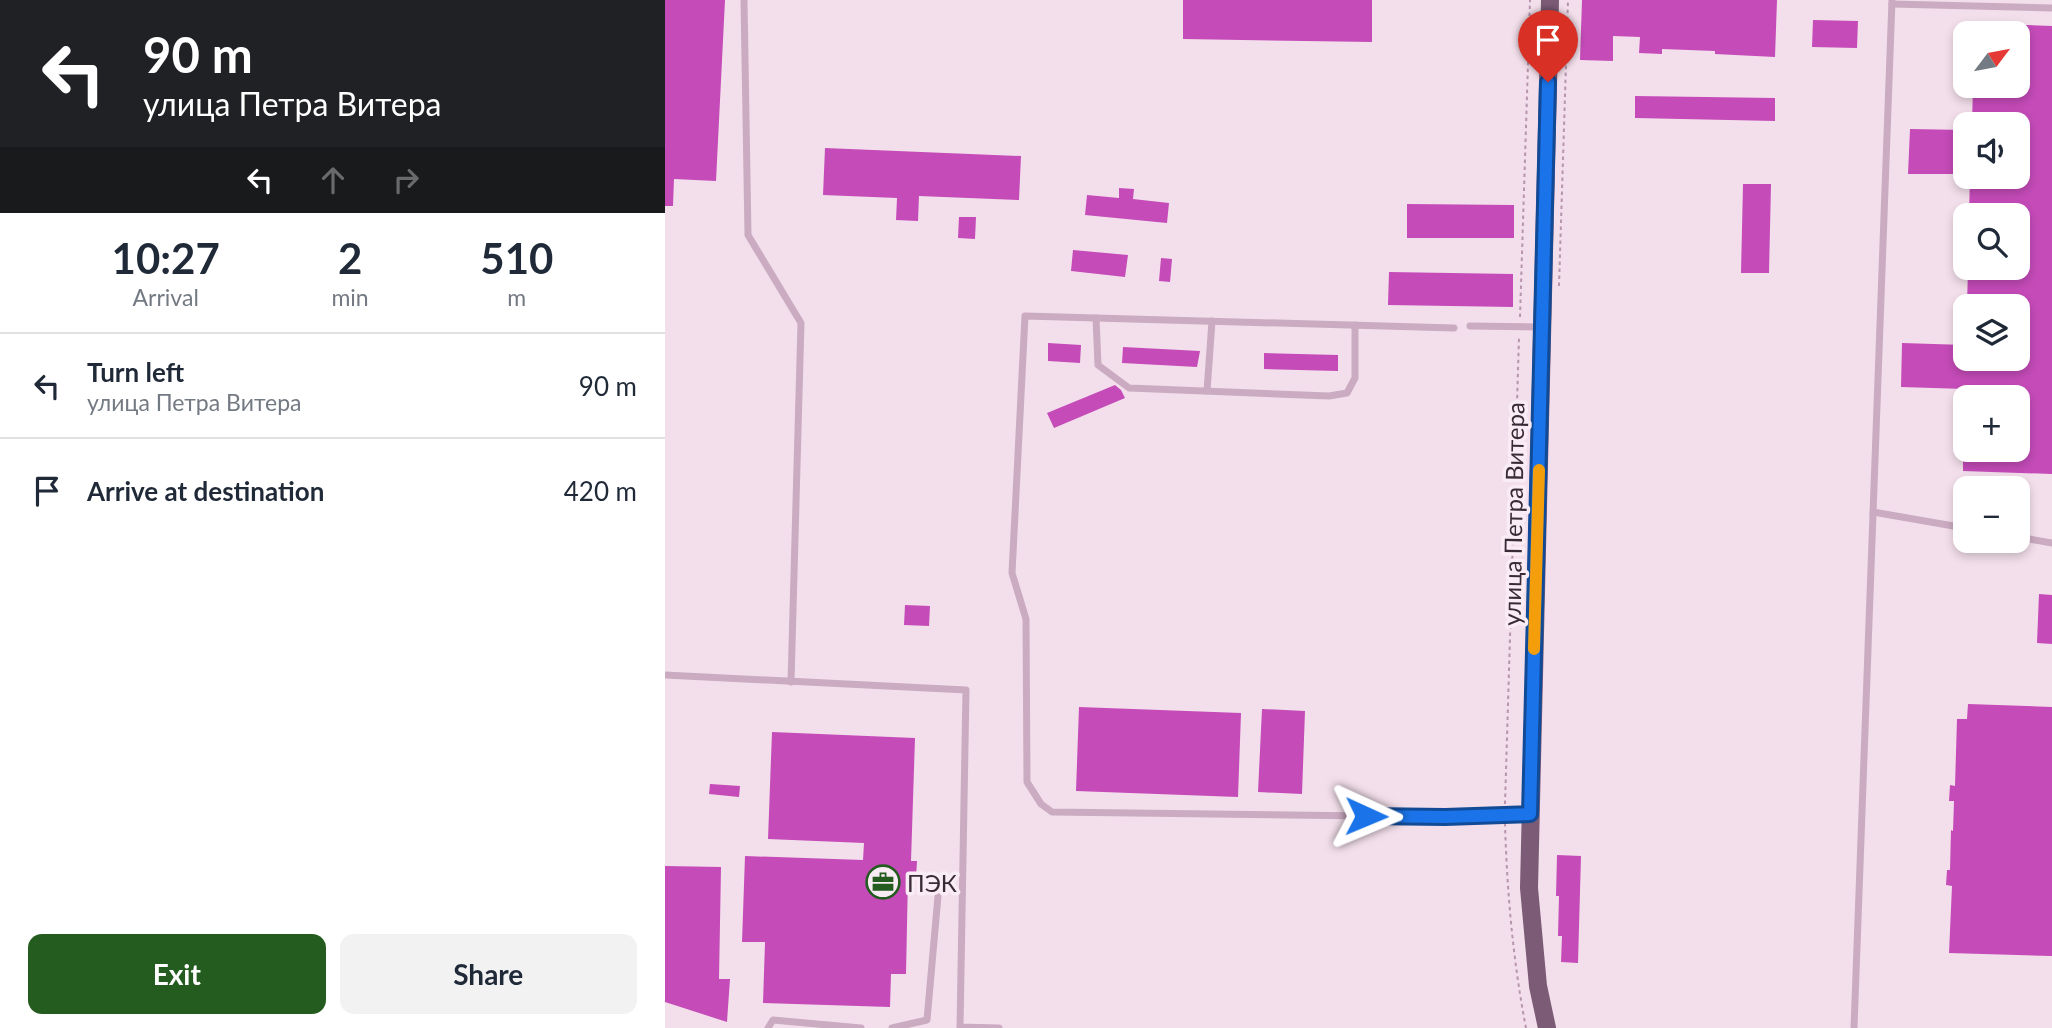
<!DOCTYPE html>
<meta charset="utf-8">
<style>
body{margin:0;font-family:Lato,sans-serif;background:#f2f2f3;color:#1f2937;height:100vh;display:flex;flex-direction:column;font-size:26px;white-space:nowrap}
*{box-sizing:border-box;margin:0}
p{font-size:23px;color:#747a83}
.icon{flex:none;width:38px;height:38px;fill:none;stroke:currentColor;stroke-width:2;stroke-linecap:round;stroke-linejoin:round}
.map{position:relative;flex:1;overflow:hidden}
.details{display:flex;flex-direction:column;background:#fff;width:665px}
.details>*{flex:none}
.hud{background:#202124;color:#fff;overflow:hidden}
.needle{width:46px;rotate:58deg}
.fabs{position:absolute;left:1288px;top:21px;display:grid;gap:14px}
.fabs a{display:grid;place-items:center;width:77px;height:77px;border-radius:14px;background:#fff;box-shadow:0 4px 10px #0003;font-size:35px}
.pin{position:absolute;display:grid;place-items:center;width:60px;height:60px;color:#fff;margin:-72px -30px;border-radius:50% 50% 50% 0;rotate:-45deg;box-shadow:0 0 7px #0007}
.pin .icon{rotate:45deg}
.me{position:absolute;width:77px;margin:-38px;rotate:91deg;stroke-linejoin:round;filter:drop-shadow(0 0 5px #0008)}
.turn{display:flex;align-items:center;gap:24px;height:147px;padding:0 28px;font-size:32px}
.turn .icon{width:91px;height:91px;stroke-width:2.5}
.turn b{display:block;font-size:49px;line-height:60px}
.lanes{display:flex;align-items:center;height:66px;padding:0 28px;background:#0003;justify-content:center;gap:35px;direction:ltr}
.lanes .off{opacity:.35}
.eta{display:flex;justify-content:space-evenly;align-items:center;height:119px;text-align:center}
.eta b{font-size:42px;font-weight:700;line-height:49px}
.primary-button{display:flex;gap:14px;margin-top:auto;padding:14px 28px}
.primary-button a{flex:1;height:80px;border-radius:14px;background:#245b1f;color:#fff;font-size:28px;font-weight:700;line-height:80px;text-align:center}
.primary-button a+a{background:#f2f2f3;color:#1f2937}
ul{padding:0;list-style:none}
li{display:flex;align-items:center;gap:21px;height:105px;padding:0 28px;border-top:2px solid #e0e1e3}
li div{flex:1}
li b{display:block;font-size:26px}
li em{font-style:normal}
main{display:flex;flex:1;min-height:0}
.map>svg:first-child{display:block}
</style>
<main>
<section class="details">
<div class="hud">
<div class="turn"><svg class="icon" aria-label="left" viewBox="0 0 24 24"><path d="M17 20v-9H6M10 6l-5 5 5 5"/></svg><div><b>90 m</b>улица Петра Витера</div></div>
<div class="lanes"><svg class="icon" aria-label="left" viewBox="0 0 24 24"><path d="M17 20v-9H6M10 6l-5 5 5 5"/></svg><svg class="icon off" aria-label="ahead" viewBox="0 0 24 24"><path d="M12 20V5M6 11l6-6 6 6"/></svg><svg class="icon off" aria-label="right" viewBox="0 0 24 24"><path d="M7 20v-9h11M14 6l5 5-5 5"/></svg></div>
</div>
<div class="eta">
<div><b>10:27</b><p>Arrival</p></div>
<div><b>2</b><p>min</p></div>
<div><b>510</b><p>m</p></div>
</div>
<ul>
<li><svg class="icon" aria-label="left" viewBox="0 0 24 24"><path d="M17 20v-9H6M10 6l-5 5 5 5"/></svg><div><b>Turn left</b><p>улица Петра Витера</p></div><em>90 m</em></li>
<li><svg class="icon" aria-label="arrive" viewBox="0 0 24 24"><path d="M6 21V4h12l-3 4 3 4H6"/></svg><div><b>Arrive at destination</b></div><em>420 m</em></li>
</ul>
<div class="primary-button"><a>Exit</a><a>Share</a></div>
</section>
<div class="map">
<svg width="1387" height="1028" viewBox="0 0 1387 1028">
<rect width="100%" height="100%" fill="#f3dfeb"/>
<g fill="#c54bb9">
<polygon points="0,0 60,0 51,181 9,179 8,206 0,206"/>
<polygon points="518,0 707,0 707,42 518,39"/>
<polygon points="917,0 1112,0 1110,57 1050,54 1050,51 997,49 997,54 974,53 975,37 948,36 948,61 915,60"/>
<polygon points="1148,20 1193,21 1192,48 1147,47"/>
<polygon points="1309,23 1387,26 1387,474 1298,471 1298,450 1353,450 1353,397 1299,397 1300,389 1236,387 1237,343 1300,345 1300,359 1353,359 1353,306 1302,306 1303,268 1353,268 1353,215 1304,215 1305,177 1353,177 1353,124 1307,124 1308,86 1353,86 1353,33 1309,33"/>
<polygon points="970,96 1110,98 1110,121 970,118"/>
<polygon points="1245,129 1300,130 1300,174 1243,174"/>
<polygon points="160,148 356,156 354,200 254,196 253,221 231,220 232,198 158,195"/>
<polygon points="1078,184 1106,184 1104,273 1076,273"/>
<polygon points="454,188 469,189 468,199 504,203 502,223 420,215 422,195 454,198"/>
<polygon points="742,204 849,205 849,238 742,238"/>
<polygon points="294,217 311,217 310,239 293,238"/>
<polygon points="408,250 463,255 460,277 406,271"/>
<polygon points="496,258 507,259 505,282 494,281"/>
<polygon points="724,272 848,274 848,307 723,305"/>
<polygon points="383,343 416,345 415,363 383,361"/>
<polygon points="458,347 535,351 532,367 457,363"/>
<polygon points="599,353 673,355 673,371 599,369"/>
<polygon points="450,385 456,390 460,398 389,428 382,413"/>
<polygon points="1374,594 1387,595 1387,644 1372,643"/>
<polygon points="240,605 265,606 264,626 239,625"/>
<polygon points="1303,704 1387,707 1387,956 1284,953 1287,886 1281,885 1282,870 1285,870 1286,830 1288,831 1289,801 1284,801 1285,785 1290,786 1292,719 1302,719"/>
<polygon points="414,707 576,713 573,797 411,791"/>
<polygon points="597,709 640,711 637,794 593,792"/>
<polygon points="107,732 250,738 246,861 252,861 251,878 243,877 241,974 226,974 225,1007 98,1003 100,942 77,942 80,856 198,860 199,843 103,839"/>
<polygon points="45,784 75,786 74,797 44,794"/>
<polygon points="892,855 916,856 913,963 896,962 897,936 893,936 894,896 891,896"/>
<polygon points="0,866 56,867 54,979 65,979 62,1022 0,1002"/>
</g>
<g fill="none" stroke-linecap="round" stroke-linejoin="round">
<g stroke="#b795ad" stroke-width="2" stroke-dasharray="3.5 3.5" stroke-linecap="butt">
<polyline points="894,286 903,0"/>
<polyline points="855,317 865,0"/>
<polyline points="840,804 854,337"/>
<path d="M 840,823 C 842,892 848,961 861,1028"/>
</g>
<g stroke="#cbabc1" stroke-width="7">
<polyline points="79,0 83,235 136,323 126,682"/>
<polyline points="1227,4 1387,8"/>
<polyline points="431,318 433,365 464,388 664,396 682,393 690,378 690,325"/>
<polyline points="805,326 876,327"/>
<polyline points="789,328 360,316 347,573 361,619 362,782 376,804 387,812 780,817 864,814"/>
<polyline points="542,391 547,321"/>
<polyline points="1208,512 1300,528"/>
<polyline points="1353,537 1387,543"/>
<polyline points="0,675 301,690 295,1027 334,1028"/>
<polyline points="103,1028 108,1020 196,1028"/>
<polyline points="227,1028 262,1020 273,896"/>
<polyline points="1189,1028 1227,0"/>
</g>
<polyline stroke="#7b5b75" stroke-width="18" points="882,1028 873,986 864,888 885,0"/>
</g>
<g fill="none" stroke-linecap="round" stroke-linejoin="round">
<defs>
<polyline id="route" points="701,816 780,817 865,814 883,82"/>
</defs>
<use href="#route" stroke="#114b97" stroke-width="18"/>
<use href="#route" stroke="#1a73e8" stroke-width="12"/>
<polyline stroke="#f59e0b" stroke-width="12" points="869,649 874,470"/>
</g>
<defs>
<symbol id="office-ring" viewBox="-11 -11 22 22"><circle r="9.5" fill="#faecf4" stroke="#245b1f" stroke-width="1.5"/><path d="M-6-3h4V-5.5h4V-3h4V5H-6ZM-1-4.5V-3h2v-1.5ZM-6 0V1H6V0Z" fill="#245b1f"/></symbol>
</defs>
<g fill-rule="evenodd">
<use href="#office-ring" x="199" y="863" width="38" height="38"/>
</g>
<g text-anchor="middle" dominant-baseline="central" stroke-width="7" stroke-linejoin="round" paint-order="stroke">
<g font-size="24" fill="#392a36" stroke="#faecf4">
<text transform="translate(848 514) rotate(-89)">улица Петра Витера</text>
</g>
<g font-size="24" fill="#392a36" stroke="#faecf4" text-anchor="start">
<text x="242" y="882">ПЭК</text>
</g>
</g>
</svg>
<div class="fabs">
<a><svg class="needle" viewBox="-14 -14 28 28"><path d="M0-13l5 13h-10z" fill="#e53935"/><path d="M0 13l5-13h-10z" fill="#747a83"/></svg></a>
<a><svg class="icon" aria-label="sound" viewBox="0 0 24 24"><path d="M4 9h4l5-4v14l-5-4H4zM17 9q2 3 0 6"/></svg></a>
<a><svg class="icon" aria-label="search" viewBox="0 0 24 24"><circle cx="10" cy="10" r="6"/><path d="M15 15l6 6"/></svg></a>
<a><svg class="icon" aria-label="layers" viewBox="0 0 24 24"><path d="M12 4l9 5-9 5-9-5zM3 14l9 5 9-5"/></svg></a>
<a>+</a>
<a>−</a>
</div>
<div class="pin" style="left:883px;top:82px;background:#d93025"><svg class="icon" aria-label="arrive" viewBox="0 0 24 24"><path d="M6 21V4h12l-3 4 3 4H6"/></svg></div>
<svg class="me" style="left:701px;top:816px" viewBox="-20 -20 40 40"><path d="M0-17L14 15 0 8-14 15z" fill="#1a73e8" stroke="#fff" stroke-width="4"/></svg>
</div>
</main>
